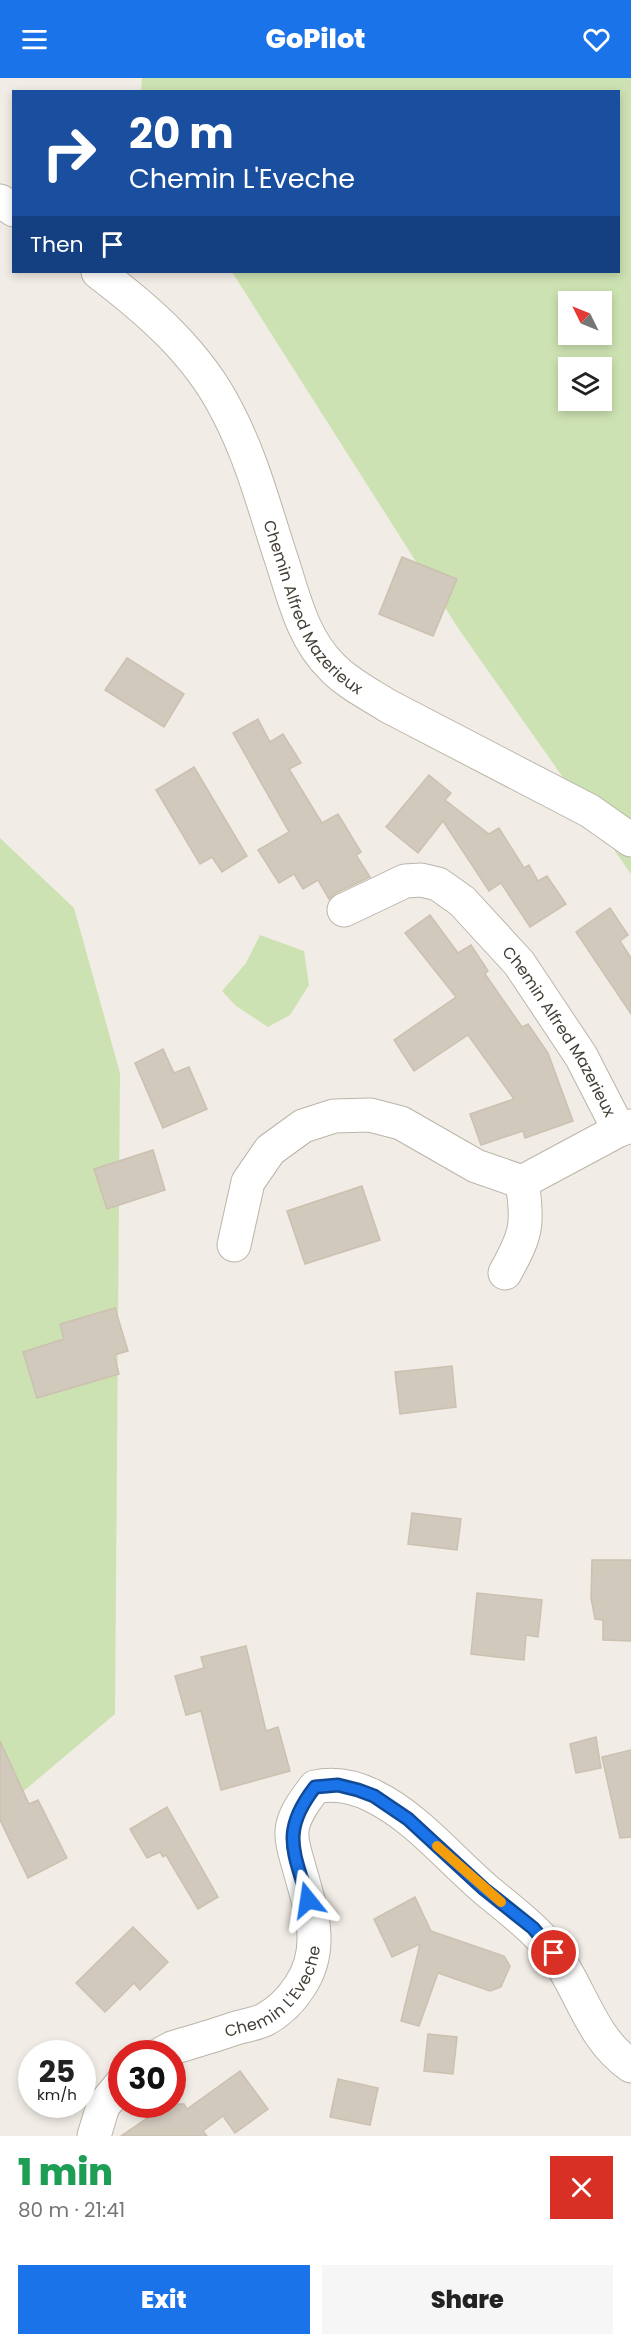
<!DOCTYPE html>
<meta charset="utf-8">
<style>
body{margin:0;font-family:Poppins,sans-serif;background:#f6f6f6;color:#222;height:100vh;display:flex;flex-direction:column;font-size:22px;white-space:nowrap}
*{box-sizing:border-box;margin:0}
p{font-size:20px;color:#767676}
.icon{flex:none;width:33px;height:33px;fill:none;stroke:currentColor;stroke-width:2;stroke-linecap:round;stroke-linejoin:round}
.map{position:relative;height:2058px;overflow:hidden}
.panel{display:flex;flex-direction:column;background:#fff;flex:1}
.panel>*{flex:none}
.guide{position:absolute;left:12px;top:12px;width:608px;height:183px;border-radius:0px;box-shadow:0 3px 9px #0003;background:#1a4fa0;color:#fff;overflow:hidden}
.needle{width:39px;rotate:313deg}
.tools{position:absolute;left:558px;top:213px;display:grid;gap:12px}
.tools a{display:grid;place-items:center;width:54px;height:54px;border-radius:0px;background:#fff;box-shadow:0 3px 9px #0003;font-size:30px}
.speed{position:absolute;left:18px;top:1962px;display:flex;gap:12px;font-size:30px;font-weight:700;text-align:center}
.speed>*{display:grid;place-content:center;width:78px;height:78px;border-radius:50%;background:#fff;box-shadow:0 3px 9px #0003;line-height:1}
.speed small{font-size:15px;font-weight:400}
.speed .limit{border:9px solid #d22;background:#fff;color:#111}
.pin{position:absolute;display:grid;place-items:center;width:51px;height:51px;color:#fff;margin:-26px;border:3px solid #fff;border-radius:50%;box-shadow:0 2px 6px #0007}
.me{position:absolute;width:66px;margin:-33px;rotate:345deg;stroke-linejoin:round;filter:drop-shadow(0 0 4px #0008)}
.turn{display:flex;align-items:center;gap:21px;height:126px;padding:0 18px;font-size:27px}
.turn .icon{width:78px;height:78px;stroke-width:2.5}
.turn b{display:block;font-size:42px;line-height:51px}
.then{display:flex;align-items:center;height:57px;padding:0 18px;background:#0003;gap:12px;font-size:22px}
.round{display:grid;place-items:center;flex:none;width:63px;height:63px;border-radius:0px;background:#f6f6f6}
.head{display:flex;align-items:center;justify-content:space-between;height:102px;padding:0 18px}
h1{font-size:36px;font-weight:800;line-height:45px;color:#1e9e55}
.button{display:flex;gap:12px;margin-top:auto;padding:12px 18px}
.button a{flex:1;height:69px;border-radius:0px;background:#1a73e8;color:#fff;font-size:24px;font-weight:800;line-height:69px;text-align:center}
.button a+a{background:#f6f6f6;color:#222}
header{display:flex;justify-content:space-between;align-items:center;height:78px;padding:0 18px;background:#1a73e8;color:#fff;font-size:27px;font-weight:800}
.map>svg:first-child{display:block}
</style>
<header><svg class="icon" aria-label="menu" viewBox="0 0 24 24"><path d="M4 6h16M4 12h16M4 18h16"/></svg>GoPilot<svg class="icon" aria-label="heart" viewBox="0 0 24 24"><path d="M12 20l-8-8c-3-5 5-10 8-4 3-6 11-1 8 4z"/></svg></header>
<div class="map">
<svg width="631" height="2058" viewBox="0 0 631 2058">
<rect width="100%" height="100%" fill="#f1ede6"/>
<g fill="#cde2b2" fill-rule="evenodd">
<path d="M 142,0 L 631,0 L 631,796 L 460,553 L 232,194 L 618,194 L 618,14 L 141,14 ZM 568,224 L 602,224 L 602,256 L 568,256 ZM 568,290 L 602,290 L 602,322 L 568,322 Z"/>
<polygon points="0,760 74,830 120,995 115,1636 0,1733"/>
<polygon points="260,857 304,873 309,907 290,937 268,949 236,928 222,913 246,885"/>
</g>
<g fill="#d1c9bc" stroke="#ccc0b0" stroke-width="1.5">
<polygon points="402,479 457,501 433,558 379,536"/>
<polygon points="127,580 184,616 164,649 105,612"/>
<polygon points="258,641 270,664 283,656 301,685 289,691 322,745 338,736 361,774 356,777 370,799 336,815 329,821 318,802 303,811 294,796 279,805 258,772 289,754 233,655"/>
<polygon points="194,689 247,778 222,794 212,779 200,786 156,712"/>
<polygon points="429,697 451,715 445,722 489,756 499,750 524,790 529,787 538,803 547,798 566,826 530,849 501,805 489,813 443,743 418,775 386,749"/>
<polygon points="610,830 628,857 620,863 631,880 631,936 576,854"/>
<polygon points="430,837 458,875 471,867 488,893 485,896 522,949 528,946 548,975 573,1043 525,1060 523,1053 481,1067 470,1036 514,1021 468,957 414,993 394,962 456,919 405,855"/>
<polygon points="163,971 174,995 189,989 207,1031 163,1050 135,985"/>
<polygon points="153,1072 165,1112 107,1131 94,1091"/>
<polygon points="362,1108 380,1162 305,1186 287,1133"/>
<polygon points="115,1230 128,1273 114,1277 119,1296 37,1320 23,1274 64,1261 60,1246"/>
<polygon points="452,1288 456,1329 400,1336 395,1294"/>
<polygon points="412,1435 461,1441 457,1472 408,1466"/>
<polygon points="592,1482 631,1482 631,1563 603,1562 603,1542 595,1541 591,1520"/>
<polygon points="477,1515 542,1522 538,1559 526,1557 524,1582 471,1576"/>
<polygon points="246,1568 266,1653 278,1649 290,1693 221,1712 201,1633 186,1637 175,1598 204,1590 201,1579"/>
<polygon points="596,1659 601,1690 576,1695 570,1666"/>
<polygon points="0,1663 29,1726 38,1722 67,1780 28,1800 0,1742"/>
<polygon points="631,1672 631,1759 620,1760 602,1679"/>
<polygon points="167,1729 218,1819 198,1831 166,1777 163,1779 160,1774 147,1780 130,1751"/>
<polygon points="415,1819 431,1853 504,1878 510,1888 501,1909 490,1913 438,1895 419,1948 401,1943 420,1866 392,1879 374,1841"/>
<polygon points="133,1849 168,1884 140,1912 134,1905 105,1934 76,1905"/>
<polygon points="428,1956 457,1959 453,1996 424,1993"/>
<polygon points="240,1993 268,2031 235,2055 223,2038 203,2053 207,2058 121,2058 168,2026 184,2026 187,2031"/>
<polygon points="338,2001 378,2010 370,2047 330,2039"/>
</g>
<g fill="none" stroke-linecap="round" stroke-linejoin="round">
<defs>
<g id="street">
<polyline points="0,123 14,132"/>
<path id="s1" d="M 98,194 C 148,232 198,275 227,333 C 252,380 265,432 282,483 C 294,520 303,561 332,589 C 347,605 369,616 388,628 L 590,733 L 631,762"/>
<path id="s2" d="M 344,832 L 405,803 L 421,802 L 438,806 L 462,823 L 519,885 L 581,978 L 619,1052"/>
<polyline points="522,1104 619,1052 631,1048"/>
<path d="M 234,1167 L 248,1104 L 270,1072 L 303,1048 L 334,1038 L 370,1037 L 401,1045 L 476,1088 L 522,1104 C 529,1147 526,1157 505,1195"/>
<path id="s3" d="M 161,1976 L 172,1970 C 192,1964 213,1958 233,1951 C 243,1948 255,1946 264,1942 C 279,1934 291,1922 300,1908 C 326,1869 310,1830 299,1789 C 296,1778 291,1765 292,1753 C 293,1737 306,1721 315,1709 C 334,1705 355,1709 373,1718 C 416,1739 449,1780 485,1811 C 510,1832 535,1850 555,1876 C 582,1914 591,1960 631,1988"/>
<polyline points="94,2058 103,2028 122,2005"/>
</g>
</defs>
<use href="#street" stroke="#bbb5a9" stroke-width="35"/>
<use href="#street" stroke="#fff" stroke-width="33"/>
</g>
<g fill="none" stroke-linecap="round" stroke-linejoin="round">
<defs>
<path id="route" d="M 308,1822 C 294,1773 280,1754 315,1709 L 338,1707 L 358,1712 L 374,1718 L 408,1741 L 484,1811 L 533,1850 L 554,1875"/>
</defs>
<use href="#route" stroke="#114b97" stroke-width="15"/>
<use href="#route" stroke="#1a73e8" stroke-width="10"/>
<polyline stroke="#f59e0b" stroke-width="10" points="437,1768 501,1824"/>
</g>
<g text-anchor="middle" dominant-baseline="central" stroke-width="4.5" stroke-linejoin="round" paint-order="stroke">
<g font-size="16" fill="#433e36" stroke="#fff">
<text stroke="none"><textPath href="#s1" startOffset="408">Chemin Alfred Mazerieux</textPath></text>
<text stroke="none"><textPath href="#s2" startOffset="294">Chemin Alfred Mazerieux</textPath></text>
<text stroke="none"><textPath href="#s3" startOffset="135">Chemin L'Eveche</textPath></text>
</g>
</g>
</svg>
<div class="tools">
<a><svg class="needle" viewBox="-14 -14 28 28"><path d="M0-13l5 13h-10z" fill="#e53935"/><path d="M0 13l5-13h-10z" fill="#767676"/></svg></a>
<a><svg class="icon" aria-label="layers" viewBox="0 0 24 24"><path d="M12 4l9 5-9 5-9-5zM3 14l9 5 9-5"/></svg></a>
</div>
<div class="speed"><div>25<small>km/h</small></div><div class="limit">30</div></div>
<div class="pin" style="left:554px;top:1875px;background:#d93025"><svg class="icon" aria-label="arrive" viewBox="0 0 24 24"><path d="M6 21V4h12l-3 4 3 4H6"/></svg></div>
<svg class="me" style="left:308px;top:1822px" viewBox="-20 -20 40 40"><path d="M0-17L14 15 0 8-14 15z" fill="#1a73e8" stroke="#fff" stroke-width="4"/></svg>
<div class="guide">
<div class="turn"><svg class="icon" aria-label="right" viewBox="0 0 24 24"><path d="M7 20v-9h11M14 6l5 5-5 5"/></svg><div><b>20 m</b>Chemin L'Eveche</div></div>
<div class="then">Then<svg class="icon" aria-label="arrive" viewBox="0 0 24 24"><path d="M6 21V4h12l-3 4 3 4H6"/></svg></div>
</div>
</div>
<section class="panel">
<div class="head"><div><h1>1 min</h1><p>80 m · 21:41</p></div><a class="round" style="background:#d93025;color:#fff"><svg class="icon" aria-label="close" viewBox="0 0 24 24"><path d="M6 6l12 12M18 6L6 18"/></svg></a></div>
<div class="button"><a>Exit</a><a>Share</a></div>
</section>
